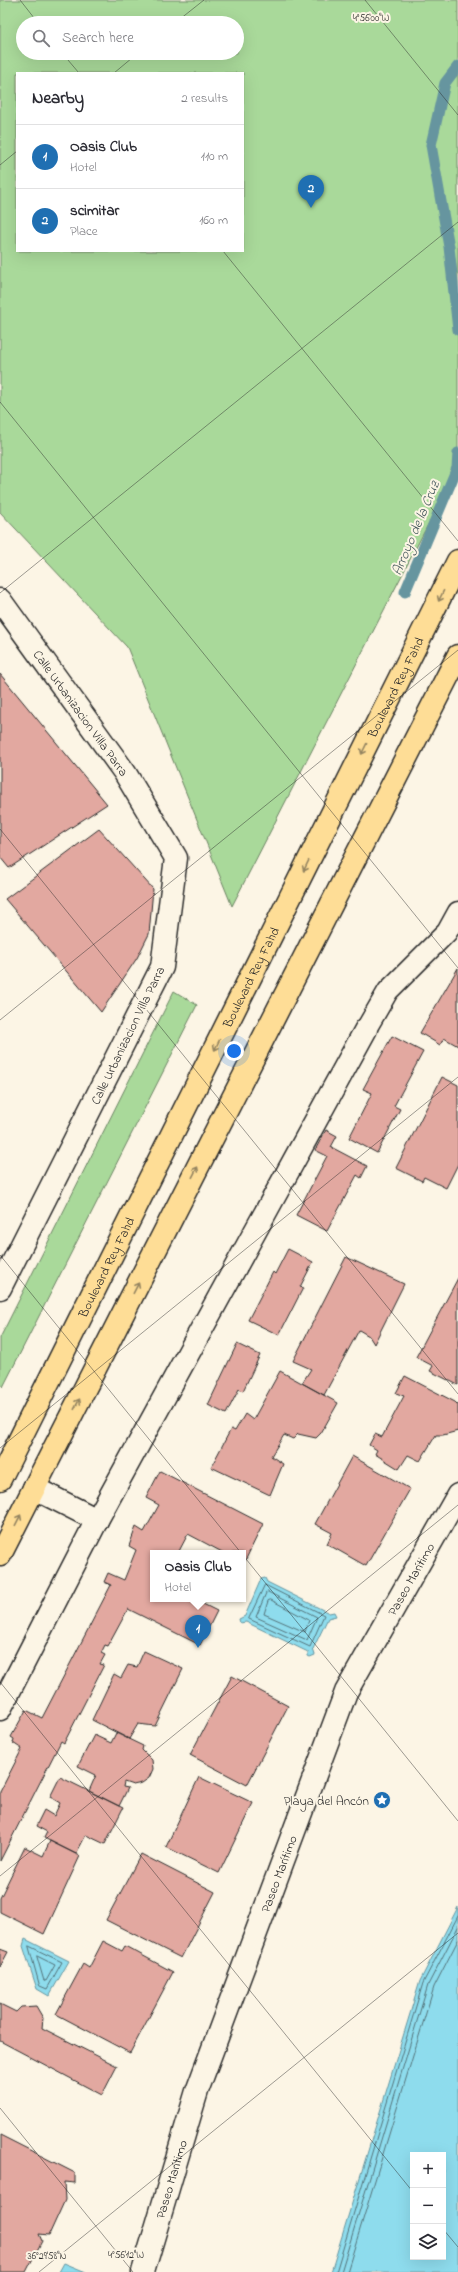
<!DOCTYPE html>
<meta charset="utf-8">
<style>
:root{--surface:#fff;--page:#f2f2f3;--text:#2b2b33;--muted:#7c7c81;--line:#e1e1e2;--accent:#1f6fb2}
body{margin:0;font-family:"Indie Flower",sans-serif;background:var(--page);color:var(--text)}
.controls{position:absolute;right:12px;bottom:12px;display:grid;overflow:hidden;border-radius:0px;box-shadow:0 4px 16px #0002}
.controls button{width:36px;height:36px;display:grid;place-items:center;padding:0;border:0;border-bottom:1px solid var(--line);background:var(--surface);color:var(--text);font:20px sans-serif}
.you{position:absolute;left:234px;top:1051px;width:14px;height:14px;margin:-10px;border:3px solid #fff;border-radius:50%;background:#1a73e8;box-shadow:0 0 0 6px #1a73e833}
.badge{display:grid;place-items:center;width:26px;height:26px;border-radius:50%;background:var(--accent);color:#fff;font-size:13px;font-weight:700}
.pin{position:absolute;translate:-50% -33px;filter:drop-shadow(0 1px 2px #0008)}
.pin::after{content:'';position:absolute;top:21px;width:14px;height:12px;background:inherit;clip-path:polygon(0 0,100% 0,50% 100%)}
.popup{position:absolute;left:150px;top:1550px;width:96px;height:52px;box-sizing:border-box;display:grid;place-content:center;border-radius:0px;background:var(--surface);filter:drop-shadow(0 1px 3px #0005);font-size:13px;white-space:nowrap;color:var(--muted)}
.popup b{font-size:15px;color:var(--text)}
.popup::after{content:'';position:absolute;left:50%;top:100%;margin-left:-8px;border:8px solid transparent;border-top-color:var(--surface)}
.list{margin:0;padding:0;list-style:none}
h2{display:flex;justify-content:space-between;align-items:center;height:52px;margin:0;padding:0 16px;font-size:17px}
h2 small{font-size:13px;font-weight:400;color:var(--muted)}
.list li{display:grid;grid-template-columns:26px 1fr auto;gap:12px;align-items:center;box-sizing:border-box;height:64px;padding:0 16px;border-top:1px solid var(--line)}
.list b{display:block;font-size:15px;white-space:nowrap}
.list p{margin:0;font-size:13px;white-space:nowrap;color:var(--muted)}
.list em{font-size:13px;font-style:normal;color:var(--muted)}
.icon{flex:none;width:22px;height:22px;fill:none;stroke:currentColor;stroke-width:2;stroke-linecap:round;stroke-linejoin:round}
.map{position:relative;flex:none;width:458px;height:2272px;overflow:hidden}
.search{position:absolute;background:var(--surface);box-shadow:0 4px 16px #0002;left:16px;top:16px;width:228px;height:44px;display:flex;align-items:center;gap:10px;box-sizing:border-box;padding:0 14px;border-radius:22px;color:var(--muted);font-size:15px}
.panel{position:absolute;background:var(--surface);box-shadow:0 4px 16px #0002;left:16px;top:72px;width:228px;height:180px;border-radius:0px}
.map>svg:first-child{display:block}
.green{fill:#a9d99a;stroke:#6a8262;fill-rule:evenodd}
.water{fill:#8edced;stroke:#66959f;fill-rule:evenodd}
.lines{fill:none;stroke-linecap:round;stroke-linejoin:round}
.shore{stroke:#537279;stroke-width:1}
.stream{stroke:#66959f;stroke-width:11}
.building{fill:#e2a8a0;stroke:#2b2b2b}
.lane-casing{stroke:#2b2b2b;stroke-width:23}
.street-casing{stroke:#2b2b2b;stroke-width:25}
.primary-casing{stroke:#2b2b2b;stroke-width:25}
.lane{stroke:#fcf5e5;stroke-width:20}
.street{stroke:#fcf5e5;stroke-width:22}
.primary{stroke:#fedd96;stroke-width:22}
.oneway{stroke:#948460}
.ticks{fill:none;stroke:#2b2b2b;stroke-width:1;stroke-opacity:0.45}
.labels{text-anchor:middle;stroke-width:4;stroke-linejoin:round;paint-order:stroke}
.street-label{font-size:13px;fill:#2b2b2b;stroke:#fcf5e5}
.poi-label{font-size:13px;fill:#2b2b2b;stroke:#fcf5e5;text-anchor:end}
.water-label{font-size:14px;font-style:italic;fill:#44575c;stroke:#fcf5e5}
.ticks-label{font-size:10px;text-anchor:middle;fill:#2b2b2b;stroke:#fcf5e5;stroke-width:4;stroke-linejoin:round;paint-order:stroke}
</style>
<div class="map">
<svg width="458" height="2272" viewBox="0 0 458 2272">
<rect width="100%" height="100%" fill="#fcf5e5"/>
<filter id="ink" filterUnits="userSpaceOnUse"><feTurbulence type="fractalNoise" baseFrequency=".025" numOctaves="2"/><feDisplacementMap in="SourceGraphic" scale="8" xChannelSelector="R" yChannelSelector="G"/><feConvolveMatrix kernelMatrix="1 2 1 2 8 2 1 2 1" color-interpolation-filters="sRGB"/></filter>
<g filter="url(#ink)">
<path class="green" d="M0,0H458V466L232,906L127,647L0,512ZM23,23H237V53H23ZM17,73H243V251H17Z
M174,991L197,1005L3,1387L0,1383V1338Z"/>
<path class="water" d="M265,1578L267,1582L329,1613L334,1612L336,1616L328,1618L313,1649L315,1655L310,1657L308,1656V1652L246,1622L240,1623L239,1619L245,1616L261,1579Z
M458,1907V2272H331L420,1981ZM413,2155H443V2257H413Z
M25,1939L69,1961L49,1996L37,1989L23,1946Z
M64,2263L86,2272H59Z"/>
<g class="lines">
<path class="shore" d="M265,1585L324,1615L310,1647L249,1619Z
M268,1592L317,1617L307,1640L256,1617L266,1593Z
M271,1600L309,1620L305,1632L264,1614L268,1601Z
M29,1946L62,1962L47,1989L40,1986Z
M37,1956L55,1965L46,1981L44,1980Z
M336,2272L423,1983L458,1916
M341,2272L428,1985L458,1927
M347,2272L434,1987L458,1940"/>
<path class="stream" d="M458,66L445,83L431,145L449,247L458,330
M405,592L457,468L458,453"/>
</g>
<path class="building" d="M0,674L107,804L9,868L0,857Z
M99,829L153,889L149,934L137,958L101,1012L5,899Z
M458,968V1046L444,1038L440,1045L420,1033Z
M392,1036L423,1052L394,1106L400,1109L377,1153L349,1138L372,1093L363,1089Z
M442,1077L458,1085V1164L446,1188L424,1177L422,1181L396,1168Z
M326,1130L337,1136L331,1147L367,1166L361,1178L357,1175L327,1231L296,1215L327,1156L315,1150Z
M288,1249L313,1262L300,1287L303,1288L279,1335L248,1320L273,1272L275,1274Z
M346,1257L404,1284L374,1344L369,1336L359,1330L324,1395L302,1383L311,1369L293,1361Z
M458,1278V1385L430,1371L433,1366L416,1357Z
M237,1344L260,1355L243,1391L239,1389L226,1414L208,1405Z
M280,1371L338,1403L321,1433L316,1438L298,1434L293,1439L284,1435L271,1456L283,1464L270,1495L211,1467L231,1429L235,1431L245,1414L253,1420Z
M405,1376L455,1402L458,1405V1431L443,1435H436L420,1461L408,1455L399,1469L375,1454L377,1450L369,1445L375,1434L382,1437L404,1396L396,1393Z
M352,1456L410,1489L366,1566L327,1544L332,1533L315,1524Z
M160,1471L263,1524L244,1563L243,1553H224L188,1534L178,1553H153V1599H193L217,1611L200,1645L128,1609L108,1646L105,1645L101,1653L105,1655L100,1664L104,1665L64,1743L61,1741L0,1861V1792L22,1749L13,1743L14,1739L11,1737L26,1710L42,1718L111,1585L104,1582L108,1573L124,1580L136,1550L129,1546L136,1527L144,1532L159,1505L146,1498Z
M144,1651L183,1669L155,1726L138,1724L129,1739L92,1720L114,1674L121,1678L128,1665L137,1667Z
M232,1676L288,1706L247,1785L190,1755Z
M116,1733L143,1746L142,1750L152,1760L153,1769L149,1778L142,1783L133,1785L124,1782L123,1787L128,1788L119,1806L89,1791L96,1775L78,1766L94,1735L111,1743Z
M60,1777L123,1808L105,1844L86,1835L76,1854L44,1838L47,1832L36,1826L44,1810L54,1816L60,1803L50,1797Z
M199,1777L253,1803L219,1873L166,1847Z
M50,1841L80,1856L44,1934L0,1912V1898L25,1847L43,1856Z
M141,1854L215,1892L181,1958L106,1920Z
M103,1941L122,1951L125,1946L173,1972L130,2053L56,2014L83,1964L89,1968Z
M0,1949L8,1952L0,1967Z
M0,2004L16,2012L21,2007L36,2006L43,2018L42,2028L117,2066L102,2095L0,2041Z
M0,2135L75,2173V2183L64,2182L65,2200L49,2235L39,2234L42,2241L26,2272H0Z"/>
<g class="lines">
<g class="lane-casing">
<path id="lane" d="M366,1029L388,991L447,932L458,912"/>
</g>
<g class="street-casing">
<g id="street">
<path id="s1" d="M0,600L125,773L176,858L162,967L0,1288"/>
<path d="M34,1488L97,1520"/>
<path d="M0,1709L97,1520L366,1029"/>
<path id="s2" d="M143,2272L197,2091L346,1692L458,1495"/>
</g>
</g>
<g class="primary-casing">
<g id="primary">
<path id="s3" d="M0,1479L458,561"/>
<path d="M0,1555L458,656"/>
</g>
</g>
<use href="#lane" class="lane"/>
<use href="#street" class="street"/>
<use href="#primary" class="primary"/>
</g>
<defs><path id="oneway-shaft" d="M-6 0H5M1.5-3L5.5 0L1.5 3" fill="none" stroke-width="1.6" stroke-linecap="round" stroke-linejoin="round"/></defs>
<g class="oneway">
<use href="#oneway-shaft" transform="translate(441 596) rotate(116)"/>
<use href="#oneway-shaft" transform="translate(364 749) rotate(116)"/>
<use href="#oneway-shaft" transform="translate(306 866) rotate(116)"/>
<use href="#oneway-shaft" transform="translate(217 1045) rotate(116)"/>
<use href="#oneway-shaft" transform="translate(195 1172) rotate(-63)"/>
<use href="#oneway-shaft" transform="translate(136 1288) rotate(-63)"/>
<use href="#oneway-shaft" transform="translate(77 1404) rotate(-63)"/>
<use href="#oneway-shaft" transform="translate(18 1520) rotate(-63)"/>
</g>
</g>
<path class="ticks" d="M20,0L38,23M365,0L458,115M175,23L204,0M62,53L79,73M114,73L138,53M0,165L17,151M223,251L458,541M0,402L458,968M0,593L458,222M0,829L458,1394M0,1020L458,650M0,1255L458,1821M0,1448L458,1077M0,1682L413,2192M0,1876L458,1505M0,2108L133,2272M443,2229L458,2247M39,2272L458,1933"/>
<defs>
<g id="sight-disc" transform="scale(0.9)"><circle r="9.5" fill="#1f6fb2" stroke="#fcf5e5"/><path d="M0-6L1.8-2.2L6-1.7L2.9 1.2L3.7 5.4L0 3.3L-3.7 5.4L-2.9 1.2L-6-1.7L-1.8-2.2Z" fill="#fff"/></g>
</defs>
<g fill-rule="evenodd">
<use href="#sight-disc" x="382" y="1800"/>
</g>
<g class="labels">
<g class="street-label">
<text dy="5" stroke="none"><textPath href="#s3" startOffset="885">Boulevard Rey Fahd</textPath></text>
<text dy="5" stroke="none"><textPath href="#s1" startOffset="139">Calle Urbanizacion Villa Parra</textPath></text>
<text dy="5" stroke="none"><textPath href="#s3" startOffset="561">Boulevard Rey Fahd</textPath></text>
<text transform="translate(127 1035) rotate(-64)" y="5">Calle Urbanizacion Villa Parra</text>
<text dy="5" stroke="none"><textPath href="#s3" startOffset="237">Boulevard Rey Fahd</textPath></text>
<text dy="5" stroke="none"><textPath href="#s2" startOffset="745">Paseo Marítimo</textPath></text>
<text dy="5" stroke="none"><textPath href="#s2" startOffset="421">Paseo Marítimo</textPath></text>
<text dy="5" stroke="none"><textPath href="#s2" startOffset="97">Paseo Marítimo</textPath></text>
</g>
<g class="poi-label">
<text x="369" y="1805">Playa del Ancón</text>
</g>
<g class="water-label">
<text transform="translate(415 528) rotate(-67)" y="5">Arroyo de la Cruz</text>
</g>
</g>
<g class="ticks-label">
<text x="371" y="21">4°56'00"W</text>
<text x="126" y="2258">4°56'12"W</text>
<text x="47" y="2259">36°29'58"N</text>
</g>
</svg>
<div class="controls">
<button>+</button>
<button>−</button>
<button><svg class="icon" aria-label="layers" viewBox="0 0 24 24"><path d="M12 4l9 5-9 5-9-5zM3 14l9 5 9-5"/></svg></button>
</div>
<div class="you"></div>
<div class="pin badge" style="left:198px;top:1648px">1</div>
<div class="popup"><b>Oasis Club</b>Hotel</div>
<div class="pin badge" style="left:311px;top:208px">2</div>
<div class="search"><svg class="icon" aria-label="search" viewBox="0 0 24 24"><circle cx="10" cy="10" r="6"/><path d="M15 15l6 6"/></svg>Search here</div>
<section class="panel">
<h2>Nearby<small>2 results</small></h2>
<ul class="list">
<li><span class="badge">1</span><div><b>Oasis Club</b><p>Hotel</p></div><em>110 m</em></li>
<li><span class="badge">2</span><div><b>scimitar</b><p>Place</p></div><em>160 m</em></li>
</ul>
</section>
</div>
